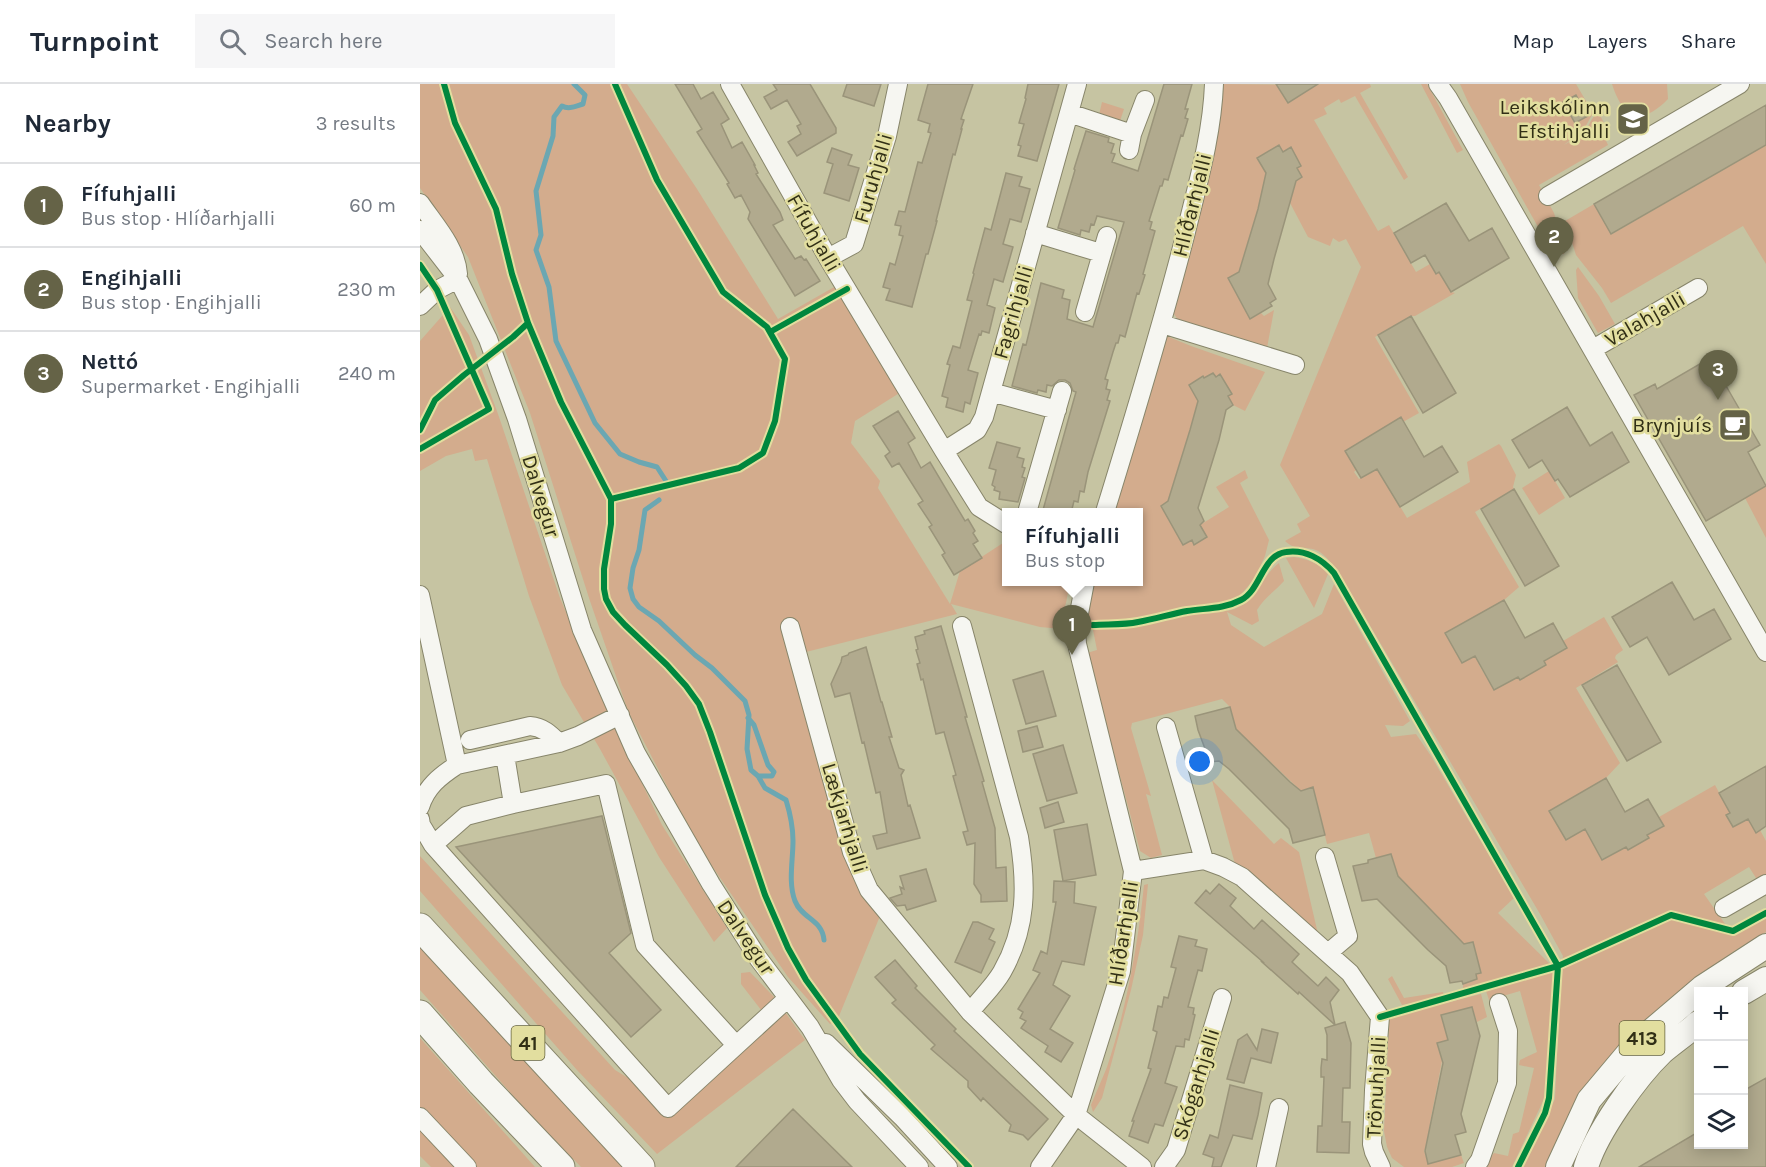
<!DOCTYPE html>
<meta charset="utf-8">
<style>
:root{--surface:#fff;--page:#f6f6f7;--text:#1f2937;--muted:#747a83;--line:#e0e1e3;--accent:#656347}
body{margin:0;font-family:Karla,sans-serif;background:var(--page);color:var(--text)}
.controls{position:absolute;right:18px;bottom:18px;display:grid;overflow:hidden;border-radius:0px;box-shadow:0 3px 15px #0003}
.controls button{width:54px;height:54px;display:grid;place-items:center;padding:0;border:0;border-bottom:2px solid var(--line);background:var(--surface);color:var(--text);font:30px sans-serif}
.you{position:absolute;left:780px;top:678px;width:21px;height:21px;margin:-15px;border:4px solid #fff;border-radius:50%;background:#1a73e8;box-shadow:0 0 0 9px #1a73e833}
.badge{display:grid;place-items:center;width:39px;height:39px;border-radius:50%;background:var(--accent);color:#fff;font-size:20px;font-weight:700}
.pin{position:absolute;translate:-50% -50px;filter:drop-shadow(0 2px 3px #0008)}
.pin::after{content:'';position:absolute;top:32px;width:21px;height:18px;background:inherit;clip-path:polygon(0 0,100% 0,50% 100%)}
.popup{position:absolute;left:582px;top:424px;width:141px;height:78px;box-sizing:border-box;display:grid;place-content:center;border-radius:0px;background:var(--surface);filter:drop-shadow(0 2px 4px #0005);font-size:20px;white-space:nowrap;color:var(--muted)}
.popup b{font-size:22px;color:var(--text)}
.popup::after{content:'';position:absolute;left:50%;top:100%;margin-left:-12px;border:12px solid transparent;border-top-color:var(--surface)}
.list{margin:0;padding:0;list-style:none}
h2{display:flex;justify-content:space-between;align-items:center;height:78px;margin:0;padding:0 24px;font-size:26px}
h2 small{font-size:20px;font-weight:400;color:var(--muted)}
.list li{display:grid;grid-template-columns:39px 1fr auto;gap:18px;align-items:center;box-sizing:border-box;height:84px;padding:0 24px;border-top:2px solid var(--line)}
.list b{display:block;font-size:22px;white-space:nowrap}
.list p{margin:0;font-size:20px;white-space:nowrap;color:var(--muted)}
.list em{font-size:20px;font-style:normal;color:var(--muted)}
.icon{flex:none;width:33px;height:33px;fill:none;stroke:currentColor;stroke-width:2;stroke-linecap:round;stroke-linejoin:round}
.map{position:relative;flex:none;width:1346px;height:1083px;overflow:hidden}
header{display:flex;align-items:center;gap:36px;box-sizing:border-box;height:84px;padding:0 30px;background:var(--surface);border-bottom:2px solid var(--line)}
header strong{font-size:28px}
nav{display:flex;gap:33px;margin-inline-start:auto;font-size:21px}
.search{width:420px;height:54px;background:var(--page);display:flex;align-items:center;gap:15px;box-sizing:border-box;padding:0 21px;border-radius:0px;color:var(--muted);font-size:22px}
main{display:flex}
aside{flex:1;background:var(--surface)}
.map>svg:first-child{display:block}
.green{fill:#d3ac8d}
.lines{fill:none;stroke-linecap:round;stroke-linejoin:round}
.stream{stroke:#6ba7b2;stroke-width:5}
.building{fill:#b1aa8e;stroke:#9a947a;stroke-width:1.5}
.minor-casing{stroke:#87856a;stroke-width:20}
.major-casing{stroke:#87856a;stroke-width:26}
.highway-casing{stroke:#87856a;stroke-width:29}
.minor{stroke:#f6f6f1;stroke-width:18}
.major{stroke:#f6f6f1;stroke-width:24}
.highway{stroke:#f6f6f1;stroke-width:27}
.cycleway-casing{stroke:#e2de9f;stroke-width:10}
.cycleway{stroke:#00873e;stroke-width:6}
.labels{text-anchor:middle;stroke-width:5;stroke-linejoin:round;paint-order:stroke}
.shield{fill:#e2de9f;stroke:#66643f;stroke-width:1.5}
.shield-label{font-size:20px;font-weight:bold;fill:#312f16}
.poi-label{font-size:21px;fill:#312f16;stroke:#e2de9f;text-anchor:end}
.street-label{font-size:21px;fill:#312f16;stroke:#e2de9f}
</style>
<header>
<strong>Turnpoint</strong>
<div class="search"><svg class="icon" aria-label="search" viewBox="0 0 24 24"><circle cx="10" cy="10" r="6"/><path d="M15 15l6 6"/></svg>Search here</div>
<nav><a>Map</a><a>Layers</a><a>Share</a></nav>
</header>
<main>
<aside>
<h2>Nearby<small>3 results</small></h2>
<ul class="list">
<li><span class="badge">1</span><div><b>Fífuhjalli</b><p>Bus stop · Hlíðarhjalli</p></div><em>60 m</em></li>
<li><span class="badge">2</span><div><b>Engihjalli</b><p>Bus stop · Engihjalli</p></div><em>230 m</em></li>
<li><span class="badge">3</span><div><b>Nettó</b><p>Supermarket · Engihjalli</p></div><em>240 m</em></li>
</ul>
</aside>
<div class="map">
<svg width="1346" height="1083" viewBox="0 0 1346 1083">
<rect width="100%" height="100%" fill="#c6c4a2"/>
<path class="green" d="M0,0H207L277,105L358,235L416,202L481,308L435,337L431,359L460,397L458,404L530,520L540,487L583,459L586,461V498H650L646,519L641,535L642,545L620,543L531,520L537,530L374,571L460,832L417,937L410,940L368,893L277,760L208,627L170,517L110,329L48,173L0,104Z
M803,0L895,1L901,0H950L951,3L940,9L988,93L984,96L935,12L921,19L919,15L904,24L907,30L894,36L958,147L969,141L996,188L1010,180L1016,190L1019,188L1031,208L1035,209L995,232H991L955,253L999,329L983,338L980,334L925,367L936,386L934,388L939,395L964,380L963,394L987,434L1050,398L1047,378L1079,360L1081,362L1096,391L1093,403L1094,405L1055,428L1099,503L1084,516L1026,549L1042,579L1067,565L1071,573L1059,581L1074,606L1098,593L1100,596L1126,581L1124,577L1147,564L1143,557L1184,533L1203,566L1196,571L1195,574L1198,578L1156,604L1200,679L1186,694L1129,727L1146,756L1176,739L1183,776L1206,763L1208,766L1227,751L1243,742L1239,733L1295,701L1310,729L1306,732L1313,743L1339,728L1340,746L1346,757V792L1338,797L1329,783L1284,810L1310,847L1346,827V848L1316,866L1286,887L1129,1083H1101L1135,1015L1141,884L1143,872L1120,830L919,489C913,482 906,471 898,467C886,461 876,468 865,457L881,448L877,440L890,432L860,381L941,183L926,155L919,158L913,154L910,162L888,153L869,117L874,98L882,93L877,84L881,81L871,64L863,68L859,61L837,74L846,89L838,125L819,188L809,194L830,235L841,229L844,232L854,226L847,264L758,236L752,227L797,43Z
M1001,0H1007L1043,66L1037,69Z
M1040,0H1156L1173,29L1163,47L1141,63C1148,58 1160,53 1166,46C1170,40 1171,34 1177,30L1180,31L1187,45L1182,48L1188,61L1119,101L1134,129L1145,164L1144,170C1136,170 1132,166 1127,159L1048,18Z
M1192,0H1247L1248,15C1222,42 1203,35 1192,0Z
M682,18L704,25L700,37L679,31Z
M1346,61V180L1323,142L1191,219L1182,204L1156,171L1145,137L1174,120L1192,150Z
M1158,183L1179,212L1195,240L1178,249L1158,214L1156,186Z
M30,223L49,251L78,330L140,514L194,641L242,741L307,844L294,858L239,773L180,665L142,601L109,512L67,375L55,377L52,365L26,372L0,387V257Z
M744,251L771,262L845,288L825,327L813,321L808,312L811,309L800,290L796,293L784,295L783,292L769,301L778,317L770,346L748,417L742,422L763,461L772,456L786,453L780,441L809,423L796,403L825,386L828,394L820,399L849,456L845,472L835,494L807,527C839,520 837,496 859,479L864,497C855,507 843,515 837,526L839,537L832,541L807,528L811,541L844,563L902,530L914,500L990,637L983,642L965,641L971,653L996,650L1011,672L1094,814L1078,829L1130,880L1043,906V900L1057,895L1056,890L1061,889L1053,858L1044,860L978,792L971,770L956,774L949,749L907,760L893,703L881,707L816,645L810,623L802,615L712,639L711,644L731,712L726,710L742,771L731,774L720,767L667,569L677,566L672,541H664L675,498H718V428H693Z
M1129,387L1145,414L1119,431L1102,404Z
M1346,402V454L1325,414Z
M874,473C889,476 898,478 908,490L894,524L866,474Z
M792,696L854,760L861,754L879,768L898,850L815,780Z
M0,772L195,986L248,1018L352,940L321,900V889L330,888L355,914L385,956L237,1070L157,986L0,807Z
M728,800L723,851L711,906L682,1014L673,1028L671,1021C676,1008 682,996 687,983C706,926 718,861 724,801Z
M0,862L203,1083H161L103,1023L0,906Z
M1133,887L1128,985L1124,1015L1092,1083H1064L1074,1069L1088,1072L1093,1050L1099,1048L1114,984L1099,981L1100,976L1117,968L1100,907L1069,916L1066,907Z
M972,892L984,914L1023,908L1024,912L982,921L968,895Z
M1061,910L1067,933L1057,938L1052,923L1021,931L1026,948L1034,955L1017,959L1022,977L1010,1039L1014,1050L1020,1061L1004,1066L1008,1080L1041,1071L1044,1079L1032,1083H984L972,1074L967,1063L964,1047L969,938L966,934Z
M0,954L115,1083H11L0,1072Z"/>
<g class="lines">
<path class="stream" d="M154,0L165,11L163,20C156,22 149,26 142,22L134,33L133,52L116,107L121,151L116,166L129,203L136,257L175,339L200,370L219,378L237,383L246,397
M239,416L225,426L219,466L213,484L210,504L213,515L219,523L239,537L275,571L292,584L325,617L329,631L327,665L331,686L338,692L345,704L366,716C370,729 373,743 373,757C373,776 368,799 375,817C382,835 402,835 404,856
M328,634L334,641L348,681L354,688L352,692H338"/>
</g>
<path class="building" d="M255,0H273L281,15L293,8L309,35L301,40L312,64L322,58L335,81H334L338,89L336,90L360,128L363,136L353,141L375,175L381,172L384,176L386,175L400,197L375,212L328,135L330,128L321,111L315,114L307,100L309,99L277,48L282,45Z
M353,0H390L416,44V49L377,72L368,58L381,50L377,42L381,40L367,16L351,25L344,13L357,6Z
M427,0H461L454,22L423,12Z
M508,0H553L541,35L544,36L541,45H542L535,71L533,70L516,137H517L508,170H506L492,223L466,216L470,205L463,203L470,179L475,181L483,152L479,151L481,142L475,141L479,127L485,128L498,78L502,79L511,49L508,48L510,40L498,36Z
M608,0H639L617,77L598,72L601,62L598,61L604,40L599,39L606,15L605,14Z
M744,0H772L765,25H768L765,34L768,35L763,52L761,51L748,96L744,95L742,102H740L729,137L732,138L730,145L735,147L723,190L725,191L719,210L717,209L705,253L700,251L698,259H696L693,268L685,295L688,296L686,305L690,306L687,316L690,317L668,388L664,408L660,407L658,418L654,417L651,429H633L623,426L656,308L653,307L650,299L645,296H639L632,302L627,301L626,308L618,306L617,309L592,302L603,260L606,261L621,199L644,206L642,214L650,216L647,235L673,243L704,138L677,132L674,141L671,140L669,148L661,146L660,151L638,144L655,86L654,85L666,47L689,54L688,58L694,60L691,69L695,70L692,78L718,87Z
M856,0H898L868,19Z
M1156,11L1168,32L1155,39L1143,18Z
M1346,21V61L1191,150L1174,120Z
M859,61L863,68L871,63L881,82L877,84L882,93L876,97L854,175L848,200L856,215L850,219L852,222L830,235L808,194L819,188L838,125L846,89L837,74Z
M412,64L432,71L428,81L439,84L429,117L404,109L413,80L407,78Z
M586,89L602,93L599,102L610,105L601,138L590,135L583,160L593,163L583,198L574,195L567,221L575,224L569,249L562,247L561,251L559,250L548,286L558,289L550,320L545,318L543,328L526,323L528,314L522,312L530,281L527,280L533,262L540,264L552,217L547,216L554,190L553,189L565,144L571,146Z
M1026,119L1049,157L1072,144L1089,174L1031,208L1019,188L1016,190L1005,171L991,179L974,149Z
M991,232L1036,309L1003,329L958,251Z
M1290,274L1340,361L1328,368L1346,402L1286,437L1214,311L1235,300L1237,305Z
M793,289L796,293L800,290L812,310L808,312L813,321L806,326L799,356L778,424L784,437L780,441L787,453L774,461L772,456L763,461L741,422L748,417L770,346L778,317L769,301L783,292L784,294Z
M1147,323L1170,362L1192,348L1209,378L1150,413L1138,395L1135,397L1122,376L1109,384L1092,356Z
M478,327L495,354L488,359L501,384L510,378L545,437L548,435L555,447L553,449L558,457L553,460L562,474L534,491L522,471L525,469L509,443L512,441L498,420L503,417L479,379L472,383L465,372L470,368L453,342Z
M981,333L1004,373L1022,362L1038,388L980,423L957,385L941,394L925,367Z
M577,358L600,364L597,373L604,375L602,383L605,384L602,393L605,394L598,418L579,415L580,408L574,406L575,403L572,401L576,386L569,384Z
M1094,405L1139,482L1105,502L1061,425Z
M1252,498L1274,536L1294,525L1311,555L1249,591L1227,553L1210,563L1192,533Z
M1084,516L1105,554L1133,539L1147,564L1124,577L1126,581L1100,596L1098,593L1074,606L1055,572L1042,579L1025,549Z
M521,542L547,633H545L564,697L562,698L575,744L576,784L586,783L587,817L561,818V811L554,800L555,759L547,761L543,748L548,747L533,692L536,691L524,648L516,650L503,595L501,596L497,580L500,579L496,566L498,565L495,553L505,550L504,547Z
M446,563L461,618H462L472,653H469L479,684L484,686L481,691L488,722L490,721L500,754L457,765L453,752L467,749L460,708L456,709L444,658L442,659L430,609L415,613L411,600L421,578L422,573L428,571L429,569Z
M1197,581L1241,658L1207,677L1162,601Z
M623,587L636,632L606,640L593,596Z
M810,623L816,645L870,698L881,707L893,703L905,751L873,759L869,745L809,685L799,677L790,678L778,646L775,632Z
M617,642L623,663L603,668L598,647Z
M643,661L657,709L627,717L613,670Z
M1346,682V742L1336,749L1328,735L1313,743L1306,731L1310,729L1299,709Z
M1186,694L1205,728L1228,715L1244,742L1227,751L1229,754L1208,766L1206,763L1182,776L1165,745L1146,756L1129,727Z
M638,718L644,738L625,744L620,724Z
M182,732L211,849L189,869L241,926L211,953L36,763Z
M667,740L676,791L643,797L634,746Z
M971,770L978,792L1044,860L1053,858L1061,889L1056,890L1057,895L1043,900L1042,897L1030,899L1026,882L1008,866L957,815L942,817L933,782L948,779V776Z
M506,785L516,817L487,826L485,821L477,822L470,814L482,810L480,803L484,805L480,792Z
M634,797L655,798L654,819L676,823L664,881L642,877L633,901L650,912L630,945L653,959L641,978L625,968L628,962L601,944L606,937L600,934L603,928L598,925L620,889L613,886L621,867L627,870L636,818H633Z
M799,800L816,814L810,822L834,845L842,836L879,870L872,878L898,902L906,893L919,906L910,918L915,941L925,938L931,959L930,1004H923L922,1038H930L929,1069L897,1068L898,1042H902L904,993H901V984L902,975L907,976V951L905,944L915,941L879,908L878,910L842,878H843L775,819L786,806L790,810Z
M553,838H558L574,845L569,855L575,858L561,889L535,878Z
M759,852L777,856L775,862L787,865L782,887L778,886L768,923L774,924L773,930L775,931L769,956L765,955L764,963L756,962L745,999L757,1003L743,1042L735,1040L728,1059L709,1052L714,1037H712L731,985L728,984L737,948L733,946L738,922L742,923L744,913L748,914L756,884L751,883Z
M475,876L497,902L495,904L536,945L534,947L628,1035L608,1056L603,1051L589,1047L591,1041L563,1014L561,1017L548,1003V997L511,965L515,961L472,919L476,916L455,893Z
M1052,923L1060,952L1041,1030L1046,1048L1035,1051L1041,1071L1008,1080L1005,1067L1023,979L1017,959L1028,956L1021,931Z
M842,945L858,949L851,979L831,974L824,999L807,995L818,956L827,950L837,966Z
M1346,994V1083H1219L1278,1048V1060H1323V1007Z
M810,1001L842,1009L838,1031L832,1055L813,1051L801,1083H792L794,1074L783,1070L790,1051L798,1054Z
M373,1025L432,1083H316Z"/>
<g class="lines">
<g class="minor-casing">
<path id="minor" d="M310,0L408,174L524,367L559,423L586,440
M1018,0L1028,14L1346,568
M649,29L712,50
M709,66L712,50L725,16
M1128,112L1320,0
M0,119C15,141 36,163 38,190
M0,146L38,195L68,255L97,335L162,546L216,669L291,800L338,874L390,943L421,996L437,1017L499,1083
M615,149L681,169
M408,174L434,160L467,52L478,0
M0,222L17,206L38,195
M665,228L687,152
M742,240L875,281
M1173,265L1278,204
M571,308L637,326
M524,367L557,346L564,333L657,0
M608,425L642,307
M685,428C713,337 741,245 765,152C777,102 792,52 794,0
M0,511L37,681
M542,542L599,753C607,802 607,844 582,888C574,902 560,915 550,928
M370,543L432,768L449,806L550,928L656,1031L722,1083
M746,643L784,776
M50,656L110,642C123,643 130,650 139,659
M85,671L93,720L186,700L225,861L316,961
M93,720L46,732L13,761L248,1024L368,914
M0,723C6,703 20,692 37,681L139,659L158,652L200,631
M0,735L1,741L13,761
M905,773L928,852L908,869
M713,787L784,776L803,783L822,793L930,889L960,933L954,1006L952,1060L954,1068L961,1083
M1304,824L1346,800
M406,959L482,1033L528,1083
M0,1033L47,1083
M620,1083L656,1031L701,887L713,787L657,560L656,545L665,498
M744,1083L756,1066L802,914
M846,1083L859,1024
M1055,1083L1060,1076L1087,999L1088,947L1079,919"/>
</g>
<g class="major-casing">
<path id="major" d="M1324,908L1346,895
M1138,1083L1169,1016L1216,960L1283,903L1346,862
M1166,1083C1176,1049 1216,993 1242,968C1254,958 1267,949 1278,939"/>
</g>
<g class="highway-casing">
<path id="highway" d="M0,843L221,1083
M0,930L61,999L141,1083"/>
</g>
<use href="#minor" class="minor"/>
<use href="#major" class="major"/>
<use href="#highway" class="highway"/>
<g class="cycleway-casing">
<path id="cycleway" d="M24,0L35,39L76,125L92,190L108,239L141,318L191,415V440L184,485V505L186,515L193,528L205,541L247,581L266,602L279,620L290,648L345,811L368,864L386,896L440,970L549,1083
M0,181L17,206L69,325L0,365
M350,248L427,205
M0,346L15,316L44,291L93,253L108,239
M191,415L319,384L343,369L355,337L365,275L347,243L303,208L237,96L195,0
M673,541C688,540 704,541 718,538C735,535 751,530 767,527C786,524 804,525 821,516C841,506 842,471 866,468C885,465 902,475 914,489L1138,882L960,933
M1098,1083L1125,1029L1129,1014L1138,882L1251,831L1313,847L1346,829"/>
</g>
<use href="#cycleway" class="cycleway"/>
</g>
<defs>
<g id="school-square" transform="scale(1.725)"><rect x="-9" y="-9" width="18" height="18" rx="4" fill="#656347" stroke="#e2de9f"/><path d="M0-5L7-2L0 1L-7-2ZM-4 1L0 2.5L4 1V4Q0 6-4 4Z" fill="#fff"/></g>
<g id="cafe-square" transform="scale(1.725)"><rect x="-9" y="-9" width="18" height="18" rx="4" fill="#656347" stroke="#e2de9f"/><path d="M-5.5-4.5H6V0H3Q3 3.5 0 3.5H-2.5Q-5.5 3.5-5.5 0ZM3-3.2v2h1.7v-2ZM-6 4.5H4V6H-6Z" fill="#fff"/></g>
</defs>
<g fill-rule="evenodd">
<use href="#school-square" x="1213" y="35"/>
<use href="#cafe-square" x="1315" y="341"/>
</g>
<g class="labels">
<g class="shield">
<rect x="1199.5" y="937" width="45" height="34" rx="4.5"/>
<rect x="91.5" y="942" width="33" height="34" rx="4.5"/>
</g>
<g class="shield-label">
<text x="1222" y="961">413</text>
<text x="108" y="966">41</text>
</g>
<g class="poi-label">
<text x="1190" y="30">Leikskólinn<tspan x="1190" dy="24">Efstihjalli</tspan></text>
<text x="1292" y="348">Brynjuís</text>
</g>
<g class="street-label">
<text transform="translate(453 94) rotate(-74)" y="7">Furuhjalli</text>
<text transform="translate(772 121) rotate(-76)" y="7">Hlíðarhjalli</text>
<text transform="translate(394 149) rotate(60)" y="7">Fífuhjalli</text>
<text transform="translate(593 228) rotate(-74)" y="7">Fagrihjalli</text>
<text transform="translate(1225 235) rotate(-30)" y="7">Valahjalli</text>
<text transform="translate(121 412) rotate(73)" y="7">Dalvegur</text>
<text transform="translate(425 734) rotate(73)" y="7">Lækjarhjalli</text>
<text transform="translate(703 849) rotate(-81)" y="7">Hlíðarhjalli</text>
<text transform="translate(326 853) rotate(56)" y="7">Dalvegur</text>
<text transform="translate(776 1000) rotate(-73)" y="7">Skógarhjalli</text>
<text transform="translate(956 1003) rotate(-87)" y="7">Trönuhjalli</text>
</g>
</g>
</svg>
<div class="controls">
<button>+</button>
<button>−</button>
<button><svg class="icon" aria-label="layers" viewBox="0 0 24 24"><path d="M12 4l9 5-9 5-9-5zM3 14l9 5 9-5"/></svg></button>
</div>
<div class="you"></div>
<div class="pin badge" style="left:652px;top:571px">1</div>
<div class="popup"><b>Fífuhjalli</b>Bus stop</div>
<div class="pin badge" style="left:1134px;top:183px">2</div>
<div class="pin badge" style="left:1298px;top:316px">3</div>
</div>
</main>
